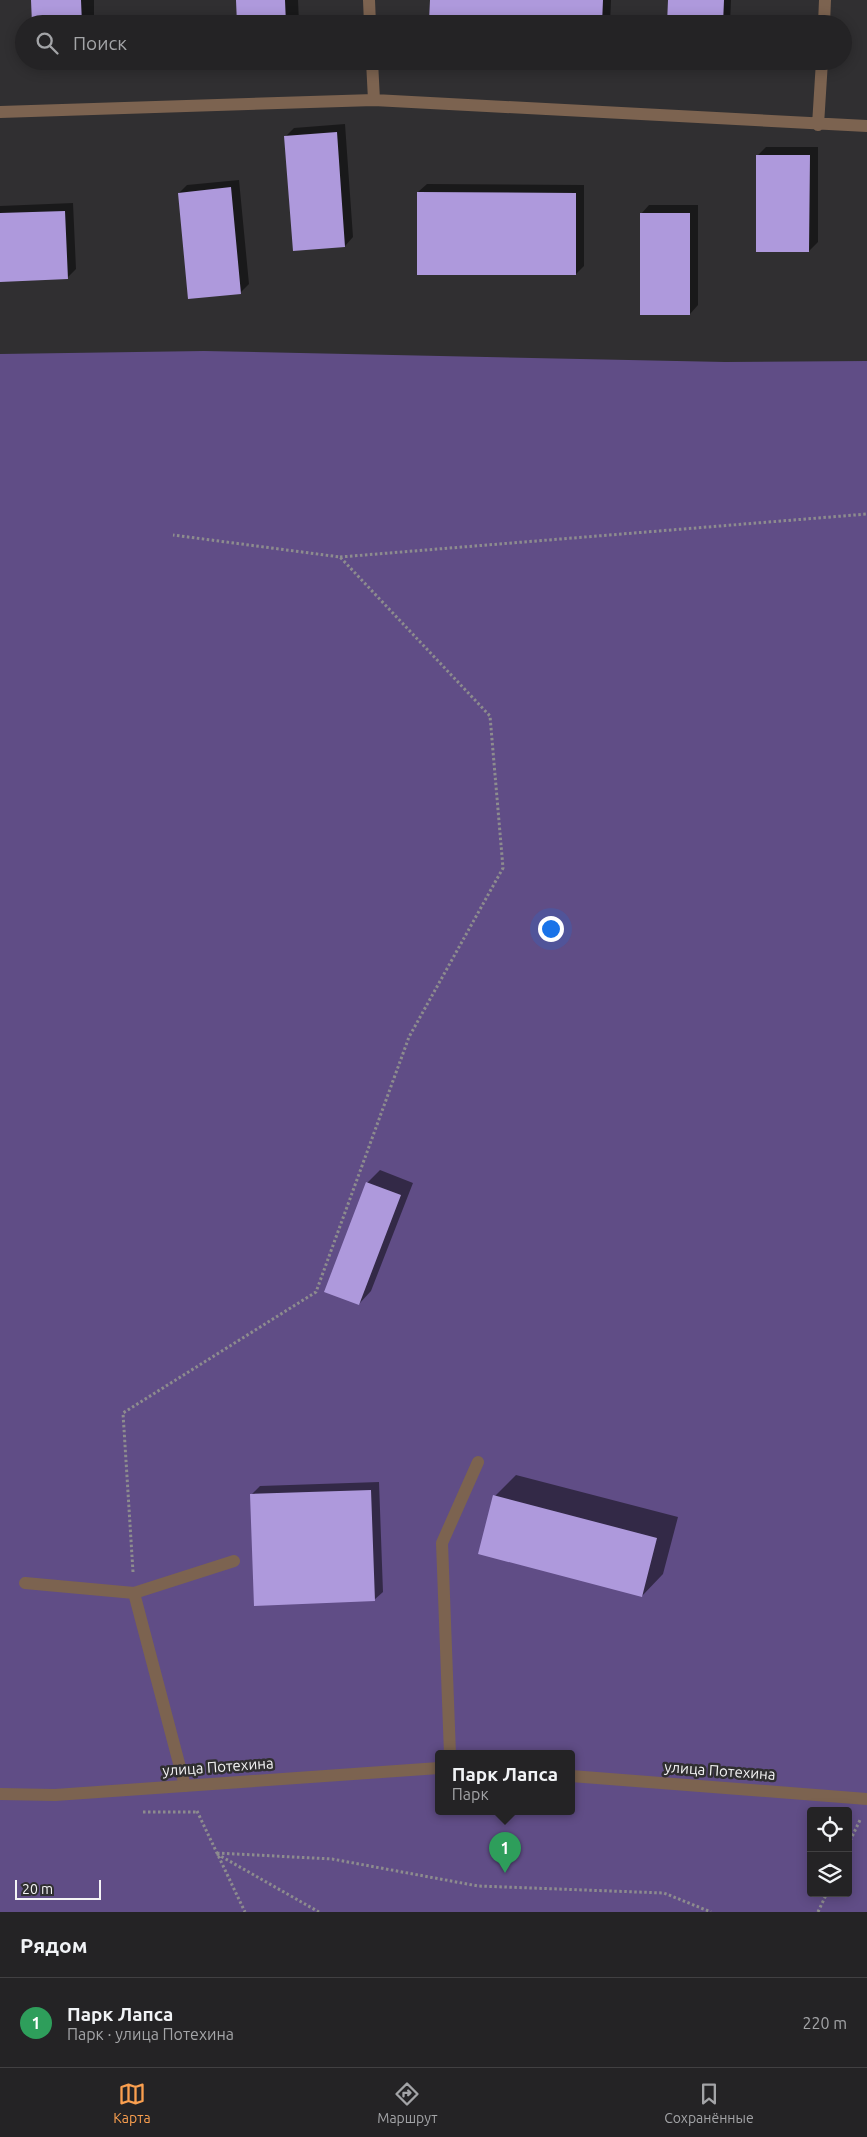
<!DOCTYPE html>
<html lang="ru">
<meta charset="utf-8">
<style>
:root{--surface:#242325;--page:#302f32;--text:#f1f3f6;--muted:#a3a4a7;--line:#414042;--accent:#fa9f4f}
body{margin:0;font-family:Ubuntu,sans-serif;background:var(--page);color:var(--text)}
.controls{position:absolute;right:15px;bottom:15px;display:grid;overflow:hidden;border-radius:5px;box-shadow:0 2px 12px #0003}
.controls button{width:45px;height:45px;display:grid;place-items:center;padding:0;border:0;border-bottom:1px solid var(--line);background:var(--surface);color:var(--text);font:25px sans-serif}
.scale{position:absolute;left:15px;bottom:12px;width:86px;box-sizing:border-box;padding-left:5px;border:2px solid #f4f4f5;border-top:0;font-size:14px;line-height:18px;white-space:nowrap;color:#f4f4f5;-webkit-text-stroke:4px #302f31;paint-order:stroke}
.you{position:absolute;left:550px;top:928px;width:18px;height:18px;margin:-12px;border:4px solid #fff;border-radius:50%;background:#1a73e8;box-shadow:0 0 0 8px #1a73e833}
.badge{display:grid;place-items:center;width:32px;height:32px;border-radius:50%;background:var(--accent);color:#fff;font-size:16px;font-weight:700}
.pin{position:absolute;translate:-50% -41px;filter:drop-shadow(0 1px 2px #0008)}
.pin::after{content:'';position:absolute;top:26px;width:18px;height:15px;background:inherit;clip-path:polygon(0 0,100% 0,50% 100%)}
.popup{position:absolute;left:435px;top:1750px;width:140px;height:65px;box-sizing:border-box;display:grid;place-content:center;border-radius:5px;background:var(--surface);filter:drop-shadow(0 1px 4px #0005);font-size:16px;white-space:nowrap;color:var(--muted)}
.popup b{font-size:19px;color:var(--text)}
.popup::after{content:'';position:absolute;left:50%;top:100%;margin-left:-10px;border:10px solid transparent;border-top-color:var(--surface)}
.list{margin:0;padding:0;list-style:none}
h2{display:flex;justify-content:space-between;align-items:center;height:65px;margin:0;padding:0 20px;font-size:21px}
h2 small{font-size:16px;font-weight:400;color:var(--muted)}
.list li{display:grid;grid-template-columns:32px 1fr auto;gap:15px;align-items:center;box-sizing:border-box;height:90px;padding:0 20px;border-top:1px solid var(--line)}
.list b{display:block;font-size:19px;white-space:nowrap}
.list p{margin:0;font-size:16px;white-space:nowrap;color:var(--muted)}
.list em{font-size:16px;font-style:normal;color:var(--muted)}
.icon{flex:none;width:28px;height:28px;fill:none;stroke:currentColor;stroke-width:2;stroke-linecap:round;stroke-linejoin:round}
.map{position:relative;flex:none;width:867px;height:1912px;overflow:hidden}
.search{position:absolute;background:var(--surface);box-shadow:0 2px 12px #0003;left:15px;right:15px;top:15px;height:55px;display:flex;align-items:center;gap:12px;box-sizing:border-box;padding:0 18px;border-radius:28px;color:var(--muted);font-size:19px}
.sheet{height:155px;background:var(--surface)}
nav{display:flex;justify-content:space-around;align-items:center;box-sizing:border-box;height:70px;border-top:1px solid var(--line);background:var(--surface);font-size:14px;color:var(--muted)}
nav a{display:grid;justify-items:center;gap:2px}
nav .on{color:var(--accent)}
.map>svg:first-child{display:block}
.green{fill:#604d86;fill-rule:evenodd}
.shadow{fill:#0007}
.building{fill:#ae99dc}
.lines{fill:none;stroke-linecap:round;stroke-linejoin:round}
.path{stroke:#8d8c8e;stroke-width:3;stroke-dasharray:2.5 2.5;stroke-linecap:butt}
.service{stroke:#7c6350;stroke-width:12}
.tertiary{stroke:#7c6350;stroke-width:12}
.labels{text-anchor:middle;stroke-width:5;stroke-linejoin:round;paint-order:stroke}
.street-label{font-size:15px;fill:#f4f4f5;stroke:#302f31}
</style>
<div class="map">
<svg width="867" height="1912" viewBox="0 0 867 1912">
<rect width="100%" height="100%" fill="#302f31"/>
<path class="green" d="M204,351L725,362L867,361V1912H0V354ZM439,1754H571V1812H439ZM811,1811H848V1893H811Z"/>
<path class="shadow" d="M33,0H94V24H33Z
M237,0H298L299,23L238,24Z
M431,0H611L610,24H469Z
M670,0H731L730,24H668Z
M345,124L353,237L345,246L285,137L294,128Z
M766,147H818V242L809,251L757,156Z
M239,180L249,284L241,292L179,193L187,185Z
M427,184L584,185V266L576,274L418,192Z
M73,203L76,269L67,278L0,281V206Z
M649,205H698V305L690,314L641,214Z
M380,1170L413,1183L371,1291L359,1304L367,1183Z
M516,1475L678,1517L663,1574L642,1596L495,1496Z
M379,1482L383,1592L374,1600L252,1494L260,1486Z"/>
<path class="building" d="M31,0H81L82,24H32Z
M236,0H285L286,24H237Z
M430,0H603L602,24H468L429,21Z
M668,0H724L723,24H667Z
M337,132L345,247L293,251L284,136Z
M756,155H810L809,252H756Z
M231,187L241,294L188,299L178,193Z
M417,192L576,193V275H417Z
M65,211L68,279L0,282V213Z
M640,213H690V315H640Z
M366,1182L401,1195L359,1305L324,1292Z
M371,1490L375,1601L254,1606L250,1494Z
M493,1495L657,1538L642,1597L478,1554Z"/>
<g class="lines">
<path class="path" d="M340,557L867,514
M133,1572L123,1413L316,1292L409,1037L503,868L490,716L340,557L173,535
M197,1811L245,1912
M143,1812H197
M848,1845L861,1818
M217,1853L332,1859L478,1886L664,1893L711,1912
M217,1854L319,1912
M818,1912L827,1893"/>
<path class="service" d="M369,0L370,24
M824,24L825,0
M372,61L374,100
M0,112L374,100L867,126
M818,125L822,61
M25,1583L134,1593L234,1561
M134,1593L185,1786
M450,1754L442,1543L478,1462"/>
<path class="tertiary" d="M571,1776L867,1799
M0,1794L55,1795L439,1768"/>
</g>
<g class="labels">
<g class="street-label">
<text transform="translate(218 1767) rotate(-4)" y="5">улица Потехина</text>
<text transform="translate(720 1771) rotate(4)" y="5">улица Потехина</text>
</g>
</g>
</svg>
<div class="controls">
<button><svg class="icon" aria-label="locate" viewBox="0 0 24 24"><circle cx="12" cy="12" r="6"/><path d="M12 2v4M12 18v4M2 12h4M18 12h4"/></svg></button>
<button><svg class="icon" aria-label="layers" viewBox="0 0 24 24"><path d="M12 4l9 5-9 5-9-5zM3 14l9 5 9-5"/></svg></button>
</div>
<div class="scale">20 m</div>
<div class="you"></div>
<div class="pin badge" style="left:505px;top:1873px;background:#2e9e5b">1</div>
<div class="popup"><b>Парк Лапса</b>Парк</div>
<div class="search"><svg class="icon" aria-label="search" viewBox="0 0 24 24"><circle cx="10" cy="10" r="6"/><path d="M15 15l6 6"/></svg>Поиск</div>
</div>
<section class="sheet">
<h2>Рядом<small></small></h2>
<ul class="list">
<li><span class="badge" style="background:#2e9e5b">1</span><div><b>Парк Лапса</b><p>Парк · улица Потехина</p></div><em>220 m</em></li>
</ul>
</section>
<nav>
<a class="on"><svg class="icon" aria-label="map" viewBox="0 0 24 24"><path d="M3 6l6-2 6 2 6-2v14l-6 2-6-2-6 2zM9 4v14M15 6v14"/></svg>Карта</a>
<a><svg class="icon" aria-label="directions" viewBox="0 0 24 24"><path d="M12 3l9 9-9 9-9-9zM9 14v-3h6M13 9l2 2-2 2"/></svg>Маршрут</a>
<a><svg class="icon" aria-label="saved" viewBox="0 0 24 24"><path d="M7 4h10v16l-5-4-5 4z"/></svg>Сохранённые</a>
</nav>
